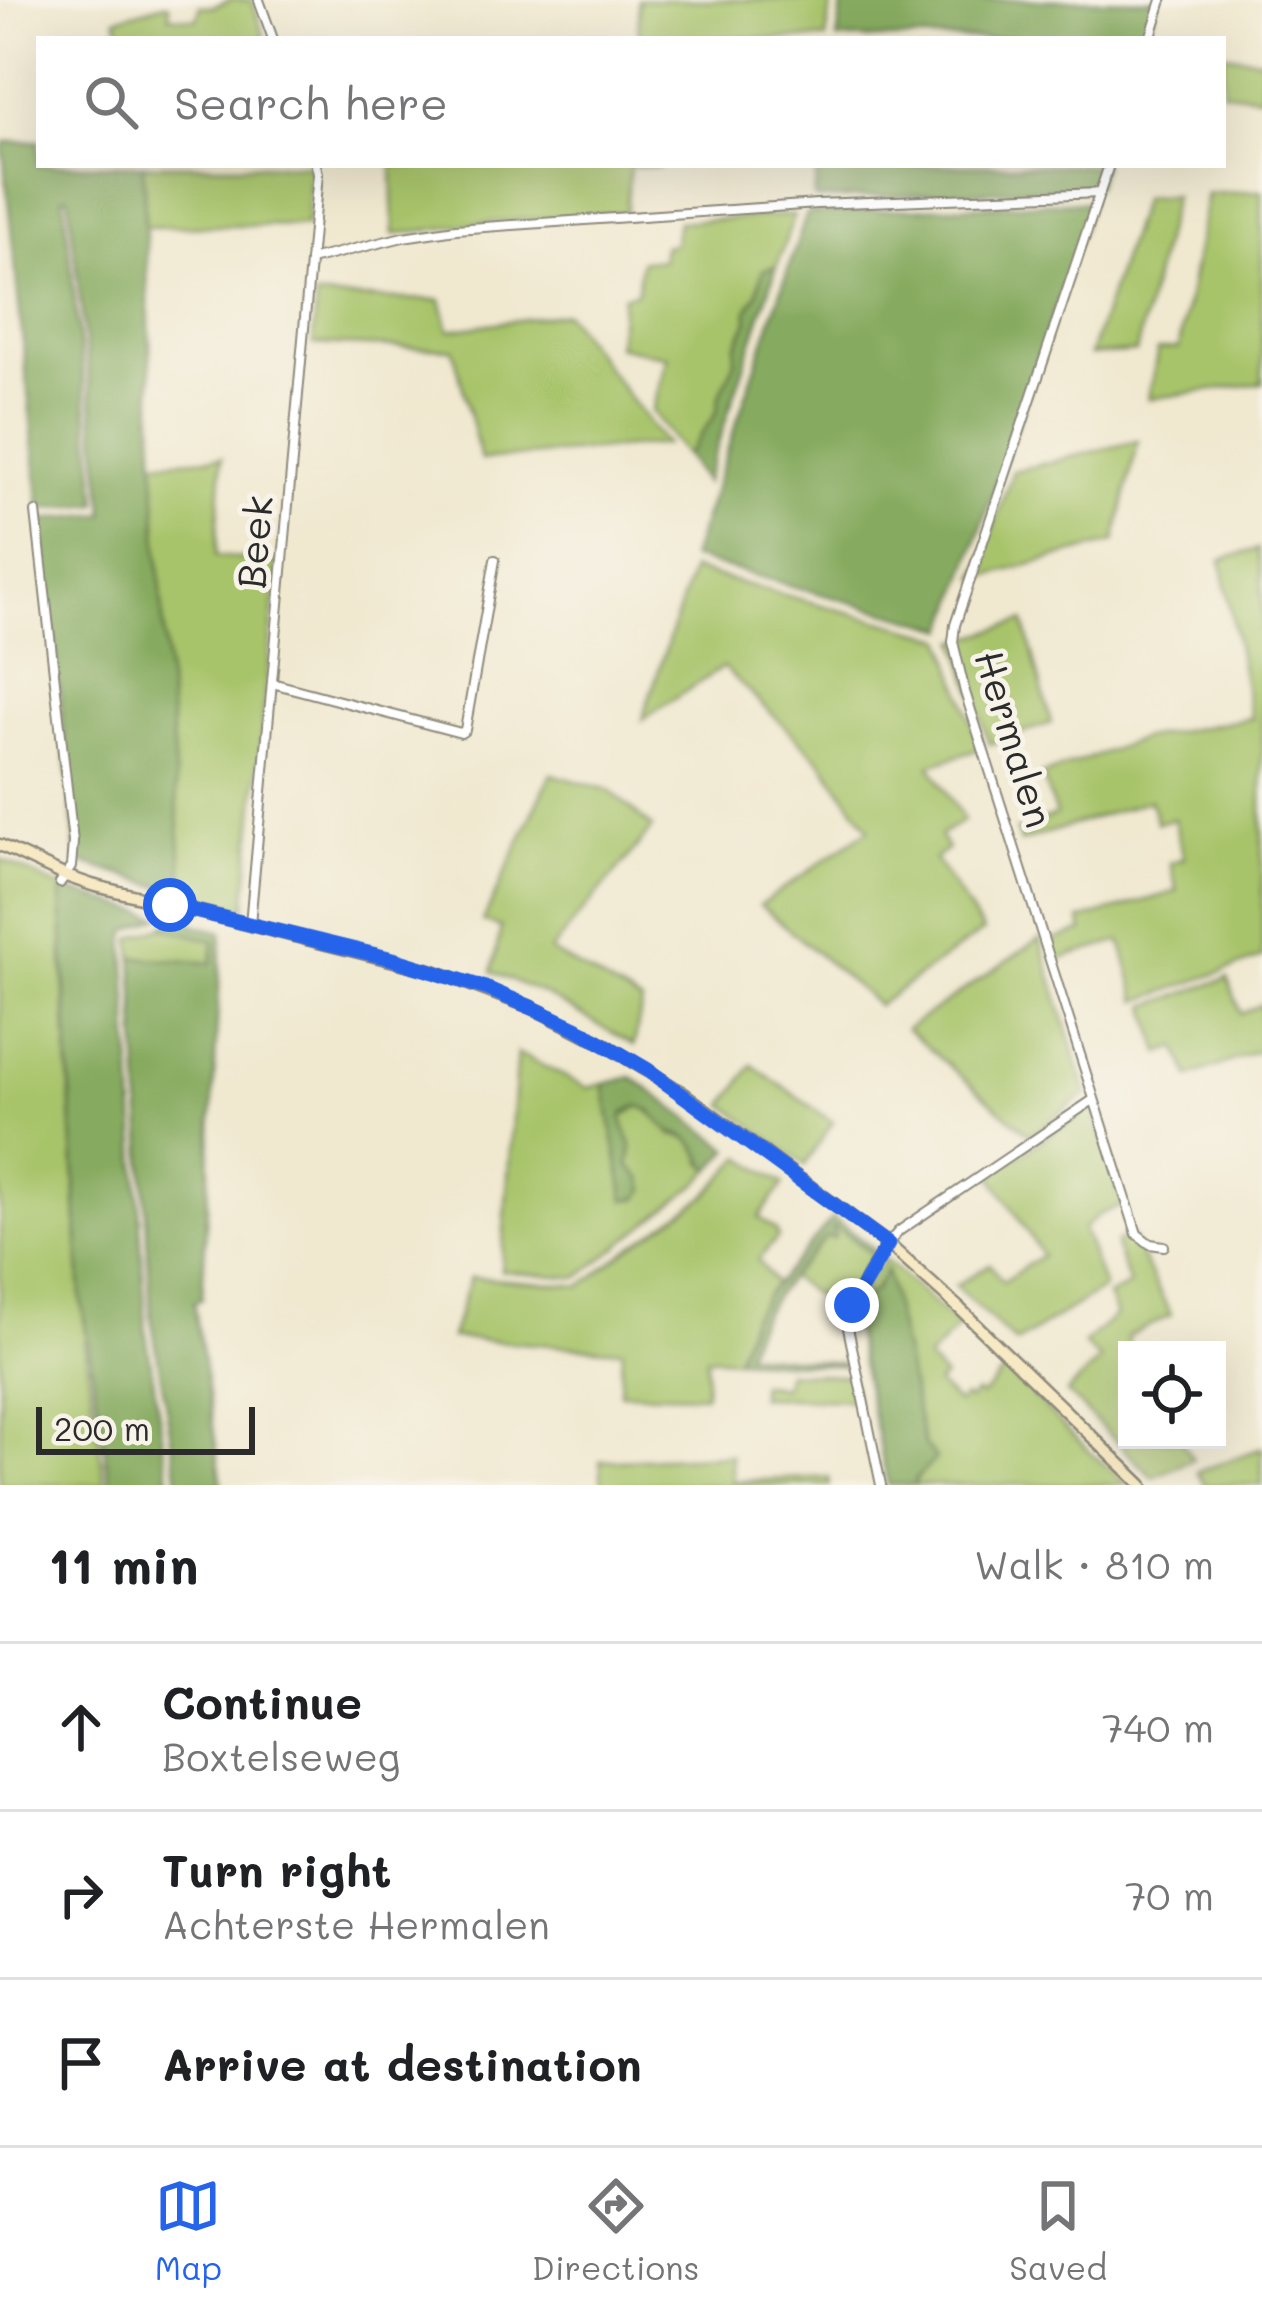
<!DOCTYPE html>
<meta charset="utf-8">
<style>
:root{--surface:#fff;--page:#f6f6f6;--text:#202124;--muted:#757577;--line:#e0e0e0;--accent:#2563eb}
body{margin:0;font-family:Mali,sans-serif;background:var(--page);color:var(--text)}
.controls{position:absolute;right:36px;bottom:36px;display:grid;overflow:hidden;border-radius:0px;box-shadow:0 12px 48px #0002}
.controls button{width:108px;height:108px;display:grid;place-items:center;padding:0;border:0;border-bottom:3px solid var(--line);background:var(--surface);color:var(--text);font:60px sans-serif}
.scale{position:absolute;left:36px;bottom:30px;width:219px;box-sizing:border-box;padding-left:12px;border:6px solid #2b2b2b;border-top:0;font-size:33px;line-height:42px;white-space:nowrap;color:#2b2b2b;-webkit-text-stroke:9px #f7f3e8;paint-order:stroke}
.stop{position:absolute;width:36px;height:36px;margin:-27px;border:9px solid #2563eb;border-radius:50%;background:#fff}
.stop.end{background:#2563eb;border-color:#fff;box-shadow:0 3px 12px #0008}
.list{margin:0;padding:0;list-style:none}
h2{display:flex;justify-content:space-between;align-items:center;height:156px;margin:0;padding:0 48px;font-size:51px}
h2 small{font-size:39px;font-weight:400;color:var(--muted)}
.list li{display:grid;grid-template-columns:78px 1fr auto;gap:36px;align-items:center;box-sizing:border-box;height:168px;padding:0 48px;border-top:3px solid var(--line)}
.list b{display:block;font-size:45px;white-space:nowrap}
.list p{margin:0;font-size:39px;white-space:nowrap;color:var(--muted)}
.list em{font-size:39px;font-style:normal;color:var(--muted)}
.icon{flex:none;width:66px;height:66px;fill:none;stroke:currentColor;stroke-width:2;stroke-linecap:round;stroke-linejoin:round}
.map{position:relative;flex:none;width:1262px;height:1485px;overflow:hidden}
.search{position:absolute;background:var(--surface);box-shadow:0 12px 48px #0002;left:36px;right:36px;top:36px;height:132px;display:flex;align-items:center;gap:30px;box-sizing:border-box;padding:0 42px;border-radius:0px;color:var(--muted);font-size:45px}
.sheet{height:660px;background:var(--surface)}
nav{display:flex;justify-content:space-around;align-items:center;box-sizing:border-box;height:168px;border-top:3px solid var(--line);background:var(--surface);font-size:33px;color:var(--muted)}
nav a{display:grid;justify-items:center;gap:6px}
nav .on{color:var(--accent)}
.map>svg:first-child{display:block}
.green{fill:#a8c46b;stroke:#6a784b;stroke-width:3}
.forest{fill:#86aa5f;stroke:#586a45;stroke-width:3}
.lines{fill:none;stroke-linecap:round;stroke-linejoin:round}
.street-casing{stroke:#8e8a7d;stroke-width:12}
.secondary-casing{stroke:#8e8a7d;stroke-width:15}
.street{stroke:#fff;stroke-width:8}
.secondary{stroke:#f6e9c3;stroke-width:10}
.route{stroke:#2563eb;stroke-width:15}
.labels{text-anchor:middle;stroke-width:10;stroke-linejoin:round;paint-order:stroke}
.street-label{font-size:39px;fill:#2b2b2b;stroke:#f7f3e8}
</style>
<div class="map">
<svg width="1262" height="1485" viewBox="0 0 1262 1485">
<rect width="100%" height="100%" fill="#f7f3e8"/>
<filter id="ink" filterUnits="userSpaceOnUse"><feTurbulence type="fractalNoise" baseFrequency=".00833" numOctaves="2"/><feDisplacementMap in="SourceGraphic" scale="24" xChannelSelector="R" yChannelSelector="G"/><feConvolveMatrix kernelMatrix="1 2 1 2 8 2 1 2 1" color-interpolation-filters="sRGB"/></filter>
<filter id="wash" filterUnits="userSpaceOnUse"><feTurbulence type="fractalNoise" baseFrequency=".004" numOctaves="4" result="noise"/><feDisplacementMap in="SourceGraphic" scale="48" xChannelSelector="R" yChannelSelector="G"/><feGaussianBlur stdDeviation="2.7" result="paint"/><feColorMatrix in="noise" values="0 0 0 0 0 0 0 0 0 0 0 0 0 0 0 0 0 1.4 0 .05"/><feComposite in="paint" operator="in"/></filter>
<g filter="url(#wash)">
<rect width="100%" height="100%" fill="#f0e8cf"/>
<path class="green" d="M231,0H252L265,39H122L116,18L165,4L169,5V16L197,19L200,6L212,7Z
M638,0H832L826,39H639Z
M1223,54L1262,59V96L1223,92Z
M143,165H310L307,225L145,227Z
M392,165H659V167L630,166L626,212L475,224L394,234Z
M1262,191V383L1148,399L1158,350L1179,348L1207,194Z
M1174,196L1136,352L1090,355L1142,198Z
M792,215L794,216L777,266L764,270L757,294L748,309V322L736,345L735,362L719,397L717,412L686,456L652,411L668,357L617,346L623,296L637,292L641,261L663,260V246L674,244L678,222Z
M316,297L441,300L449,330L565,313L665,444L481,460L453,349L313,344Z
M1138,441L1115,542L976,579L1013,471Z
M222,457L216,556L278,562L245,908L184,894L158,552L154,462Z
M1258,549L1262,577V958L1138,1001L1121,941L1056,960L1050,941L1083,931L1080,920L1177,891L1170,863L1184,858L1174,819L1157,823L1150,800L1020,842L1017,831L1056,815L1042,775L1144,738L1251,718L1221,560Z
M692,570L944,638L980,749L930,765L964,820L940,836L948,849L935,859L983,931L878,1005L760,905L869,829L821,761L723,667L642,720Z
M1024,621L1051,723L989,744L957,641Z
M551,774L609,790L653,828L550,951L642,1003L634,1045L544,994L492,972L501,927L483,921Z
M0,859L64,889L63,962L81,1298L87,1341L84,1342L105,1485H0Z
M162,927L214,940L213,963L133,957L132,938Z
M1040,939L1087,1094L1030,1135L906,1029Z
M1228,978L1241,1014L1262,1004V1049L1190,1077L1177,1047L1160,1053L1147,1006Z
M517,1053L588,1088L604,1084L619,1166L642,1179L629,1165L631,1153L622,1117L639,1106H645L672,1135L689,1139L701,1154L702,1161L711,1170L697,1184L578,1278L501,1271Z
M752,1065L833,1122L805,1165L725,1105Z
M1088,1108L1093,1110L1123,1205L1098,1215L1083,1229L1104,1288L1016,1343L955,1286L990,1264L1003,1282L1042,1255L991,1175Z
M742,1157L784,1184L759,1217L776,1230L778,1237L758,1260L775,1283L751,1318L736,1359L707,1357L705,1395L620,1393L622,1350L451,1338L470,1277L581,1286L631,1247L705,1197Z
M835,1226L872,1254L840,1312L789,1277Z
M1131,1236L1171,1315L1127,1337L1131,1350H1127V1440H1180L1193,1459L1153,1477L1067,1393L1100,1360L1084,1344L1116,1315L1108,1296L1130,1285L1117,1251L1116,1242Z
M884,1259L959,1326L927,1360L944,1377L937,1384L957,1403L964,1397L969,1400L976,1393L981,1396L1006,1370L1089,1451L1129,1485H916L915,1481L936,1458L924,1445L886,1271L854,1319L853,1325C852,1301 871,1279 884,1259Z
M787,1372L850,1376L856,1400L759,1397L760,1383L783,1387Z
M1262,1448V1485H1205L1197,1472Z
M731,1455L733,1481L829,1477L830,1485H602L600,1461Z"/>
<path class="forest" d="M843,0H1157L1145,39H837Z
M39,141V165H143L158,552L184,894L77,861L42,523L43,520L105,514L68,196L63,197L98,504L40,509L3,150L5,142Z
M818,165H1103L1096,187L817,199L814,197Z
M1070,202L1091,203L947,629L691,558L806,216L808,213L836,212Z
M777,266L705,483L686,456L717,412L719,397L735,362L736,346L748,322V309L757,294L763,270Z
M64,889L160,917L127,931L125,944L146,1333L170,1485H110L81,1298L61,895Z
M173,919L222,932L202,1299L194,1302L222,1485H179L151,1316L133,957L212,963L214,941L162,927Z
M632,1077L730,1149L711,1170C702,1161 699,1145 687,1138C682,1134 674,1135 669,1131C657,1121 654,1109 638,1106L624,1113L622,1121L632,1145L629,1165L642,1179L645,1189L639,1198L625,1200L604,1084Z
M833,1218L870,1246L874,1250L872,1254L835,1226L832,1230L835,1233L834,1238L826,1237C793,1273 759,1306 746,1353L847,1364L845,1366L736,1359L751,1318L767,1294Z
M886,1269L924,1445L936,1458L915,1480L916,1485H888L853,1325L868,1294L874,1292Z"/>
</g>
<g filter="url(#ink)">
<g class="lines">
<g class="street-casing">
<path id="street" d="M259,0L273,39
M1150,39L1162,0
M1109,165L955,625L953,642L965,692L1137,1234L1150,1244L1164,1246
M310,260L403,237L456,229L817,204L1100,193
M36,512L73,842L71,867L60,883
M272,683L461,733L465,730L495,560
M250,924L318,174L316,165
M881,1485L848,1328C849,1299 879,1252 899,1231L1093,1100"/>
</g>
<g class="secondary-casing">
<path id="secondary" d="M0,845L66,876L92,885L434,971L533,1008L606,1045L683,1093L888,1244L958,1307L1142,1485"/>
</g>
<use href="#street" class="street"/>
<use href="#secondary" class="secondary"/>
</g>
</g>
<g class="lines" filter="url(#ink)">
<path class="route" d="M170,905L393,959L488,989L533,1008L576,1028L648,1070L888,1244L852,1305"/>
</g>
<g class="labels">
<g class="street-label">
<text transform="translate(255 542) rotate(-85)" y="14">Beek</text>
<text transform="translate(1014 739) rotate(73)" y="14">Hermalen</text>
</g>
</g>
</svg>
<div class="controls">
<button><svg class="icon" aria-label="locate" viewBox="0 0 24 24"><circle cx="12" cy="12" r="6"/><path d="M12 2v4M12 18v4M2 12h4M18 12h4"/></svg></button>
</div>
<div class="scale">200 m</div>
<div class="stop" style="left:170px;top:905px"></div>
<div class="stop end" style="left:852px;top:1305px"></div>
<div class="search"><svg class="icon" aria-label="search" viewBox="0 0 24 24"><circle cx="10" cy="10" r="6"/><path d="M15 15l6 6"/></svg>Search here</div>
</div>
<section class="sheet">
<h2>11 min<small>Walk · 810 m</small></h2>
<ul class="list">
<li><svg class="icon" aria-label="ahead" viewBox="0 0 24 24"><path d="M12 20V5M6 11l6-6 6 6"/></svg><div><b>Continue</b><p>Boxtelseweg</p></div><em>740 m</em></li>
<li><svg class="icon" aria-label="right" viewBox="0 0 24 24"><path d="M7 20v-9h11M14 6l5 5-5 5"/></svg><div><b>Turn right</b><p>Achterste Hermalen</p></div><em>70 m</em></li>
<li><svg class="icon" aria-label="arrive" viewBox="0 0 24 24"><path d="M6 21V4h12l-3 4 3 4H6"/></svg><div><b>Arrive at destination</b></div></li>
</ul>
</section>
<nav>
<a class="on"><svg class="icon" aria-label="map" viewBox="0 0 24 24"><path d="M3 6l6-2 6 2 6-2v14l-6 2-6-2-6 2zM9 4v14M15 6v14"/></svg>Map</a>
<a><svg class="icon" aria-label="directions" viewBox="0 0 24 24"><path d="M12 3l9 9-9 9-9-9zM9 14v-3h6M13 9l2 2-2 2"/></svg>Directions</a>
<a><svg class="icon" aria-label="saved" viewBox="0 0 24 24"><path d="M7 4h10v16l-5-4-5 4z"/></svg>Saved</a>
</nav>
